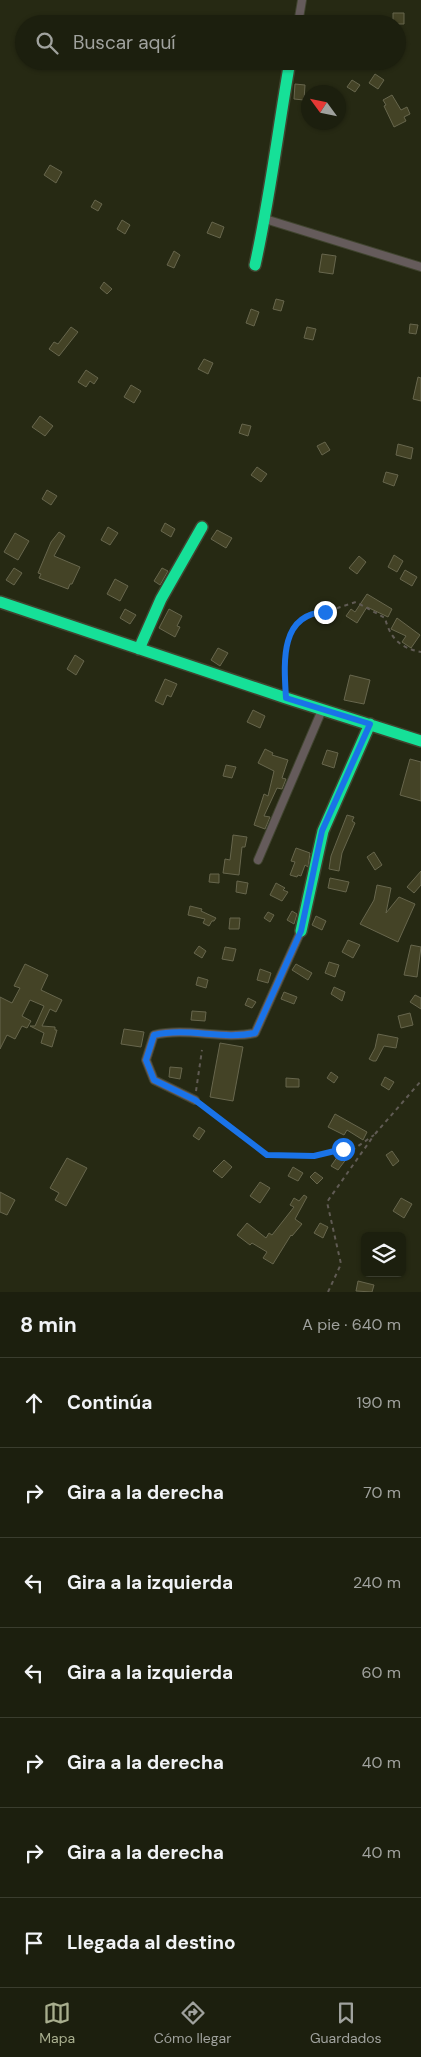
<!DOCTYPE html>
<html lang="es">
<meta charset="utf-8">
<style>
:root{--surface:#1c1f0e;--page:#252717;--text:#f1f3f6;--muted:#a0a29e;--line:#3a3d2e;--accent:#a8ae8e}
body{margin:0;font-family:"DM Sans",sans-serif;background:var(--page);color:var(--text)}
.controls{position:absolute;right:15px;bottom:15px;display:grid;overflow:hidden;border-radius:8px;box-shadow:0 1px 4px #0004}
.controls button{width:45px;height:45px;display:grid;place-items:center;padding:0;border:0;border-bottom:1px solid var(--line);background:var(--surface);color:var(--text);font:25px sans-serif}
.compass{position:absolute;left:301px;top:85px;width:45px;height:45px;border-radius:50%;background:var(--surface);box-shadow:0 1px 4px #0004;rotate:303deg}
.stop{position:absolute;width:15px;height:15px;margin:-11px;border:4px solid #1a73e8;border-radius:50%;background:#fff}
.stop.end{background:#1a73e8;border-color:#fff;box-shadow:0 1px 5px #0008}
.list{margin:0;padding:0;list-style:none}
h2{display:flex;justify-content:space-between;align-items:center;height:65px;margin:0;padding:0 20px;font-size:21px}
h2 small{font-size:16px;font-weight:400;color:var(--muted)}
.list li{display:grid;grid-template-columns:32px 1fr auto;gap:15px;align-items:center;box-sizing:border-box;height:90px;padding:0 20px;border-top:1px solid var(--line)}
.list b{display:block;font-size:19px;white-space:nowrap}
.list em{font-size:16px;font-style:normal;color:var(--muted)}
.icon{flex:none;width:28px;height:28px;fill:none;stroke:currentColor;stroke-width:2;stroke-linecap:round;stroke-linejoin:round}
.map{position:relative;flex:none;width:421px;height:1292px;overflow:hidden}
.search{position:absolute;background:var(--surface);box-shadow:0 1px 4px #0004;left:15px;right:15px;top:15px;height:55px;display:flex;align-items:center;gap:12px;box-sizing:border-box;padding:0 18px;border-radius:28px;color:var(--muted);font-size:19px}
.sheet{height:695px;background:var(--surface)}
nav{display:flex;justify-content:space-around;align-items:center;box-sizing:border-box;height:70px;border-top:1px solid var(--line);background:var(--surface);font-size:14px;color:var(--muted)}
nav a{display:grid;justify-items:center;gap:2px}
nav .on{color:var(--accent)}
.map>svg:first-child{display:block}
.building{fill:#444326;stroke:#67664d}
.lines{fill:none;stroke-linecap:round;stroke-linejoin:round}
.street-casing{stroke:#40442f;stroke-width:10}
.fast-casing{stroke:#40442f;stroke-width:14}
.path{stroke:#605b54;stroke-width:2;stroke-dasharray:4 4;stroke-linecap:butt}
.street{stroke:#655b5b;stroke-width:8}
.fast{stroke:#16e098;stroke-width:11}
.route{stroke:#1a73e8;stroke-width:6}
</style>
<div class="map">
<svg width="421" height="1292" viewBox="0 0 421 1292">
<rect width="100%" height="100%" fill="#262913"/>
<path class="building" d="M393,13H404V24H393Z
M375,74L384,80L378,89L369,83Z
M352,80L360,85L355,92L347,87Z
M295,84L305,85L304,100L294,99Z
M392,95L401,110L407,107L410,114L404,117L406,121L394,127L384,106L386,105L383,100Z
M50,165L62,172L56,183L44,175Z
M95,200L102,204L98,211L91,207Z
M122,220L130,225L125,234L117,229Z
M212,222L224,227L220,238L207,233Z
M174,251L180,255L174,268L167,265Z
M322,254L336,256L333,274L319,272Z
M104,282L112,289L107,294L100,288Z
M276,299L284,301L281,311L273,309Z
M251,309L259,312L254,326L246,323Z
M410,324L418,325L416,334L409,333Z
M71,327L78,332L59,356L49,349L54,342L58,344Z
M307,327L316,329L313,340L304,338Z
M204,359L213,363L208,374L198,369Z
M86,370L98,378L94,384L90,381L86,387L78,382Z
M418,377L421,378V401L413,399Z
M131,385L141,391L134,403L124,397Z
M40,416L53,426L45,436L32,427Z
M242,424L251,426L248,436L239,433Z
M325,442L330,450L322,455L317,446Z
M398,444L413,448L411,459L396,455Z
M257,467L267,474L261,482L251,475Z
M386,472L398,475L394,486L383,482Z
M47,490L57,496L51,505L42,499Z
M165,523L175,529L171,537L161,531Z
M108,527L118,533L110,545L101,540Z
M217,530L232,538L226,548L211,539Z
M59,532L65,536L54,556L80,567L72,584H70L68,589L39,578L41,574L38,573L51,542Z
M15,533L29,541L18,560L4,552Z
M394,555L403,561L397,572L388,567Z
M359,556L366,562L357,574L349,568Z
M14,568L22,573L14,585L6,580Z
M162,568L168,571L160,585L154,581Z
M405,570L417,577L412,586L400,579Z
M115,579L128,586L120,601L107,594Z
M367,594L392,609L388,617L367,607L357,623L346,616L351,609L355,612Z
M125,609L136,615L130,624L120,618Z
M169,609L182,616L177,626L180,627L175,637L159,628Z
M397,618L420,635L411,648L402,642L406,636L391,629Z
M218,648L228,653L220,666L211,660Z
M75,655L84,661L76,675L67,669Z
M350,675L370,680L364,704L344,700Z
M165,679L177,684L171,697L167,695L163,705L155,701Z
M253,710L265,716L260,728L247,722Z
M265,749L273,753L272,755L288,760L282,778L286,779L282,789L277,788L264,816L270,817L265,829L254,825L264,794L268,796L274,771L258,763Z
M327,750L338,753L334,768L322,764Z
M410,759L421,762V801L400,795Z
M226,765L236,767L232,778L223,776Z
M347,815L354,817L352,821L355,823L342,853L339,871L329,869L331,856Z
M233,835L247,837L245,847H242L239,875L223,873L225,859L230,860Z
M296,848L310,853L308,867L305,865L301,876L298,875L297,877L290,875L295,862L291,861Z
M374,852L382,865L375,870L367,857Z
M421,871V885L414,893L407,887Z
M210,874H219V883L209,882Z
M330,878L349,882L346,892L328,888Z
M237,881L248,883L246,894L236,892Z
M276,883L285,888L283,890L288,892L282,901L270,895Z
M377,885L391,888L386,913L399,897L415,904L398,942L360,924L374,900Z
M190,906L202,909L201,911L216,918L214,921H212L209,926L203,923L205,919L188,915Z
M292,911L297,914L294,924L287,920Z
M268,912L274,915L270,922L264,918Z
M316,916L326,921L322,930L312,925Z
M230,918H240L239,929H229Z
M348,940L360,945L353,958L342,952Z
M411,945L421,947L417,977L404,975Z
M199,946L206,951L202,958L194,953Z
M225,947L236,949L233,961L222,959Z
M329,962L339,965L335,977L325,973Z
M25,964L48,975L41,990L62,1000L56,1012L50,1009L42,1026L55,1027V1030H57L52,1047L41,1043L44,1033L30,1026H35L44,1006L30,1000L22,1016L31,1021L27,1028L22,1026L15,1039L7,1035L0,1049V997L12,1003L20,988L14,986Z
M296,964L312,973L308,980L292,970Z
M260,969L271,973L268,983L257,980Z
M198,977L208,980L206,988L196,985Z
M334,987L345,992L342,1001L331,994Z
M284,992L297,997L294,1004L281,999Z
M415,995L421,998V1009L410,1002Z
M248,998L256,1002L252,1008L245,1005Z
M192,1011L206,1012L205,1021L191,1020Z
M410,1013L413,1025L401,1028L398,1016Z
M124,1029L144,1032L141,1047L121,1044Z
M378,1034L398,1038L396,1048L384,1046L376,1061H373L369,1059L375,1048Z
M220,1043L243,1047L233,1101L210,1097Z
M170,1067L182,1068L180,1079L169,1077Z
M331,1072L338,1077L334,1083L327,1078Z
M385,1077L394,1082L389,1090L381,1085Z
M286,1078L299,1079V1087H286Z
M335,1114L367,1132L363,1140L347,1130L344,1135L328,1127Z
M199,1127L205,1131L199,1140L193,1136Z
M392,1151L399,1161L393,1166L386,1155Z
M340,1153L347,1158L338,1170L331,1166Z
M67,1158L87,1168L66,1206L55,1200L59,1193L50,1188Z
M224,1160L232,1167L222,1178L213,1171Z
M293,1167L303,1173L298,1181L288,1176Z
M315,1172L323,1178L317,1184L310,1177Z
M260,1182L270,1188L260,1203L250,1196Z
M0,1192L15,1200L7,1215L0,1212Z
M304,1195L307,1197L295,1219L302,1224L292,1236L291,1235L273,1264L263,1258L267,1252L252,1243L250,1245L237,1235L247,1223L266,1238L269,1233L272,1235L294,1207L290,1205L294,1198L299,1201Z
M401,1198L412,1204L404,1218L393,1211Z
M320,1223L328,1227L323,1238L314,1233Z
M358,1281L374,1285L372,1292L356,1291Z"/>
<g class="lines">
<g class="street-casing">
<path id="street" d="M298,24L302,0
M265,219L421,267
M258,860L322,710
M195,1100L154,1080L146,1060L154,1035C187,1027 222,1040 255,1033L301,931"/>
</g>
<g class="fast-casing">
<path id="fast" d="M255,265C270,198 278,129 290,61
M0,602L286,698L421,741
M139,649L161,599L202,527
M301,931L323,831L370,724"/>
</g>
<path class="path" d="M285,688L283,660L287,642L295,626L311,612H325L356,602L385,618C390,638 400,648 421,652
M196,1091L202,1050
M201,1105L267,1155L314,1156L343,1149H354L374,1135
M375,1134L421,1081
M328,1292L341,1264L327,1202L372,1138"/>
<use href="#street" class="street"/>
<use href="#fast" class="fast"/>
</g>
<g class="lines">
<path class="route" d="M325,612C279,614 284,664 286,698L370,724L322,831L301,931L255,1033C222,1040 187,1027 154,1035L146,1060L154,1080L195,1100L267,1155L314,1156L343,1149"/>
</g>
</svg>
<div class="controls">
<button><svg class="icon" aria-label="layers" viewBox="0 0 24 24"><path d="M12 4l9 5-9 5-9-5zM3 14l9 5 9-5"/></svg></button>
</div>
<svg class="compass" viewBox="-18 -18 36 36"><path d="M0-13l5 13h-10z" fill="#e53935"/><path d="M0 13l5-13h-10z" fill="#a0a29e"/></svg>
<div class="stop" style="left:343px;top:1149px"></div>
<div class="stop end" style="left:325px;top:612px"></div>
<div class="search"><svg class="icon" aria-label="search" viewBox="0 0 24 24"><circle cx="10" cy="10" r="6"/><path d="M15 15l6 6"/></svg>Buscar aquí</div>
</div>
<section class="sheet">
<h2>8 min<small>A pie · 640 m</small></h2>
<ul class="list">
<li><svg class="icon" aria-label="ahead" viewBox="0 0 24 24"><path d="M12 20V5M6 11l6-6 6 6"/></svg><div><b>Continúa</b></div><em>190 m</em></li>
<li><svg class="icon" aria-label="right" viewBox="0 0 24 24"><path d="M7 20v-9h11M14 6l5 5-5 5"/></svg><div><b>Gira a la derecha</b></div><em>70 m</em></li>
<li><svg class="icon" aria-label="left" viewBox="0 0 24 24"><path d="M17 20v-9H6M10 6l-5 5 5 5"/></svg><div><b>Gira a la izquierda</b></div><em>240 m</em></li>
<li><svg class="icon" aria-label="left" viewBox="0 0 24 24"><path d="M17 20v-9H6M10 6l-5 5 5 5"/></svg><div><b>Gira a la izquierda</b></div><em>60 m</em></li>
<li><svg class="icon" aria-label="right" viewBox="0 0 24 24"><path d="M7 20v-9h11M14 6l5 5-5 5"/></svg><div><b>Gira a la derecha</b></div><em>40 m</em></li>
<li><svg class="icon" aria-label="right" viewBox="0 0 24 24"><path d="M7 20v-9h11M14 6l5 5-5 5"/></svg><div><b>Gira a la derecha</b></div><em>40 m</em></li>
<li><svg class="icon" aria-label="arrive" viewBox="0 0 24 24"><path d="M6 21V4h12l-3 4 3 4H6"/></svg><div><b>Llegada al destino</b></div></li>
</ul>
</section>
<nav>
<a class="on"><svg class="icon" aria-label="map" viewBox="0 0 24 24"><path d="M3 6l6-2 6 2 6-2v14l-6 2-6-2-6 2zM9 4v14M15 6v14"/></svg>Mapa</a>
<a><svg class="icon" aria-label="directions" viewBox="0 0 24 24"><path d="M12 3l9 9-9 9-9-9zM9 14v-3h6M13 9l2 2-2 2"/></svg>Cómo llegar</a>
<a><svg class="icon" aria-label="saved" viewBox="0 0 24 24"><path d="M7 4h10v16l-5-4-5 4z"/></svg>Guardados</a>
</nav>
